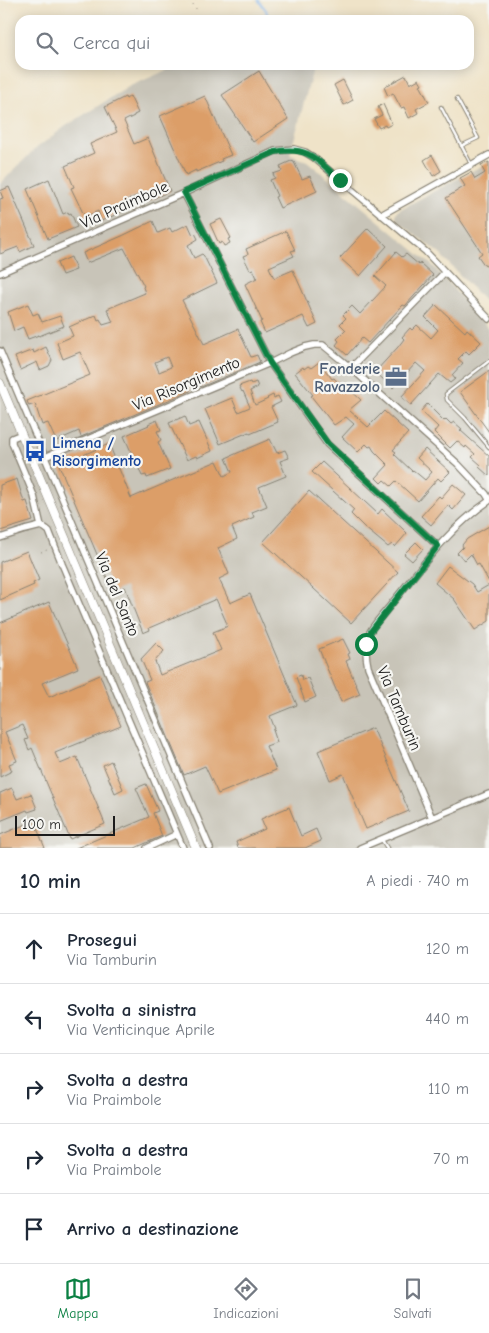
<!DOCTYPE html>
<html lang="it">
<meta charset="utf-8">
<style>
:root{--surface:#fff;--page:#f2f2f3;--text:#1f2937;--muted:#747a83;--line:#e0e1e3;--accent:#0b8043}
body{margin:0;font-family:"Comic Neue",sans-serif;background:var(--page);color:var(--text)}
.scale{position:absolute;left:15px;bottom:12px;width:100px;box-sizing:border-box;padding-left:5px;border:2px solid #1c1c1c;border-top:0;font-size:14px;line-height:18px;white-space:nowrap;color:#1c1c1c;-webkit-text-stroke:4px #f6f6f2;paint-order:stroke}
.stop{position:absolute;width:15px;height:15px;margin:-11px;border:4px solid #0b8043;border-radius:50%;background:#fff}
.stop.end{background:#0b8043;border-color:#fff;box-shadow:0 1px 5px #0008}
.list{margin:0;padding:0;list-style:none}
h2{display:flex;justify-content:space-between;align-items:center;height:65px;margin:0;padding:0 20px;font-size:21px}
h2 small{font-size:16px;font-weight:400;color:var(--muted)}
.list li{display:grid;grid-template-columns:32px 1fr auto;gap:15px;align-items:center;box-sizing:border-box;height:70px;padding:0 20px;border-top:1px solid var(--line)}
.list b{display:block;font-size:19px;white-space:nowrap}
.list p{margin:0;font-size:16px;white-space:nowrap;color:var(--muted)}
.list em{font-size:16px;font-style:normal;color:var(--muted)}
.icon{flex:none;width:28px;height:28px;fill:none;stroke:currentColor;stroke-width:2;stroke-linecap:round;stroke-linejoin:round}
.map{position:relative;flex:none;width:489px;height:848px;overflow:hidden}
.search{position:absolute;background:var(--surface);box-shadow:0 2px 12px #0003;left:15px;right:15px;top:15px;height:55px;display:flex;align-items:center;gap:12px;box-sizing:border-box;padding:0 18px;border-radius:15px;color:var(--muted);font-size:19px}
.sheet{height:415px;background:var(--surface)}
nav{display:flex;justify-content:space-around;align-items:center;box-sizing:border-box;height:70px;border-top:1px solid var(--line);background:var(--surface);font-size:14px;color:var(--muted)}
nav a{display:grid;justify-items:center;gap:2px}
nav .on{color:var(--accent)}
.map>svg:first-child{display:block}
.industrial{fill:#c8c4b8}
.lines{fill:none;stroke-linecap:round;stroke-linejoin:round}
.stream{stroke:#83b9f2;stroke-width:2}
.building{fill:#dc9e68;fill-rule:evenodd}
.lane-casing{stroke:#868072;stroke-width:4.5}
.street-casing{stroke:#868072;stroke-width:8}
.secondary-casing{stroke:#868072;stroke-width:9}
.path{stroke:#868072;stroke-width:1;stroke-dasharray:1 4;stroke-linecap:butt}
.lane{stroke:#fff;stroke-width:2.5}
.street{stroke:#fff;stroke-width:5.5}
.secondary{stroke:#fff;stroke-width:8}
.route{stroke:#0b8043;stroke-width:6}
.labels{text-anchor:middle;stroke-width:4.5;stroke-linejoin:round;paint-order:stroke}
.street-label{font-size:16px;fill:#1c1c1c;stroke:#f6f6f2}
.service-label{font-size:16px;font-weight:bold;fill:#4e5e75;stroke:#f6f6f2;text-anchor:end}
.transit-label{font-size:16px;font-weight:bold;fill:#164399;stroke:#f6f6f2;text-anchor:start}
</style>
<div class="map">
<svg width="489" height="848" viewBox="0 0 489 848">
<rect width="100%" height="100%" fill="#f6f6f2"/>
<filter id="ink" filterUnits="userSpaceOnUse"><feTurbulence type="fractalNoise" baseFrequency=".02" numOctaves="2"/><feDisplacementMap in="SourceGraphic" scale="10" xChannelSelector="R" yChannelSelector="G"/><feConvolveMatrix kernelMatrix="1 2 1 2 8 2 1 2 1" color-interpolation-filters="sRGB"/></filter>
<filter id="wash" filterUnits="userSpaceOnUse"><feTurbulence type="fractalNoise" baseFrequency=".0096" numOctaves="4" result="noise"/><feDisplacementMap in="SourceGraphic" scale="20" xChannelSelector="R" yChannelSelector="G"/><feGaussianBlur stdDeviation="1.12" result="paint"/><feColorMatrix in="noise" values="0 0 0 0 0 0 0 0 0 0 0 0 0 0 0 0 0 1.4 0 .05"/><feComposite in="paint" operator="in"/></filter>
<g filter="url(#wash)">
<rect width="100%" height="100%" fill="#efe3c8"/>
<path class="industrial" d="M179,65H314L290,155L307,161L434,267L489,329V848H0V184L34,150L66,126L130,86Z
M489,162V306L440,254L398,221L396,218V213L399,210Z"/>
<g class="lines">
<path class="stream" d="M258,0L266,10L268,17"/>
</g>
<g id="blocks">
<path class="building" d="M259,71L288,119L253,142L222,95Z
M406,75L410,84L419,79L422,84L420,85L429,102L416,109L418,113L409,118L404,107L401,108L393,93L388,96L384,87Z
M343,80L353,100L344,105L334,85Z
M130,96L138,113L134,115V116L124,121L134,144L148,138L170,191L143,203L139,195L125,201L129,209L101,221L98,211L85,217L71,188L74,187L65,166L94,153L90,144L117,132L105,107L125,97L126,99Z
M205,96L231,155L221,159L222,161L196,172V170L186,175L160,116Z
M383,104L392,124L386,127L385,125L379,128L374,119L382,115L378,107Z
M432,155L441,171L433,176L424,160Z
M291,161L294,162L302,179L310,176L317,191L280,208L275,197L277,196L270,180L275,178L273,174L282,171L280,166Z
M489,162V264L485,266L478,256L482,253L446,198L465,186L460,178L471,172L475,179L485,173L481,166Z
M49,179L63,214L68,212L69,214L71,213L77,227L48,239L27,189Z
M9,187L34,245L20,252L18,247L0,254V199L3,198L0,191Z
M221,219L231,238L228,239L230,243L224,246L222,242L219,244L210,224Z
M153,221L158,233L170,228L172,232L188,224L193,235L195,233L198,239L188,245L194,258L202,254L204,256L217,283L182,300L204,344L238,329L251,357L257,355L260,362L201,387L196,375L185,380L190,391L81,437L79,431L56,441L48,423L42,425L35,404L29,406L27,401L90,375L80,352L63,359L57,343L73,336L69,327L96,315L98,320L100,319L103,325L113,322L107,309L145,293L143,287L144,286L124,248L87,263L83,253L122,236ZM167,357L171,367L159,372L155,362Z
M368,228L387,246L360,276L340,258Z
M286,231L295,250L291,251L294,256L269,267L274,278L293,270L317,324L309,328L303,316L265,333L260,322L262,321L245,284L257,278L253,269L250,270L243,256L248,254L246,249Z
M396,252L402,257L406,254L419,265L420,263L433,275L405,306L403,305L368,343L362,338L347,355L336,345L339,341L337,339L346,330L340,324L346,318L343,315L352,306L360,314L386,286L375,276Z
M71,257L76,270L62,275L57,263Z
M28,304L33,315L38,313L42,322L60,316L64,326L39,336V335L28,339L23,327L14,331L8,312Z
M436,305L465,332L467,329L481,342L469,354L466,351L458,359L463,363L452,375L455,379L450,383L439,374L411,405L401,397L425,371L416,363L393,388L375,372L398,347L404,339L402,337L410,328L412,330L417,325L431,338L438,330L425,317Z
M46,347L52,360L49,366L40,370L37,362L20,370L15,357L33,350L34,353Z
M319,362L332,379L334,378L342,387L345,385L361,400L349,410L368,427L384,411L408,433L393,450L396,452L394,454L412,471L413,470L425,480L432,472L417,458L425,449L450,472L441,481L438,478L418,501L396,481L391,486L384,480L381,483L376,478L388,465L374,451L371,446L369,447L366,444L358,452L342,437L354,424L346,417L334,425L311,396L313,395L295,373L303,367L304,369L308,366L311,368Z
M489,371V432L460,392Z
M250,382L251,384L256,382L258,387L250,391L255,405L268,399L267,398L273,395L274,398L278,396L281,402L271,407L278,422L250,434L249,432L220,444L205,409L232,398L238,412L250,407L243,391L242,392L239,386Z
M427,404L444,421L446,419L451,424L454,422L462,429L460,430L489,456V476L479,467L481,465L472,457L475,454L466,446L465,448L457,441L450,448L434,432L438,427L421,411Z
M185,416L189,426L199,422L212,451L197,458L196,456L187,460L169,423Z
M157,420L161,430L157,431L161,440L158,442L170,469L147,478L146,475L142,476L124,436L149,425L148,424Z
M270,439L277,453L285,450L289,458L280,461L286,476L259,487L267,506L252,512L254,517L232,527L237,539L218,548L229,574L219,579L230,603L250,594L297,705L270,716L275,729L273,730L277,742L266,746L276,770L218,794L205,766L184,775L145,682L150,680L141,659L156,643L164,651L155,661L160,675L221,650L213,632L228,626L216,599L149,628L150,630L143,633L125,587L113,592L59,465L109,444L131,498L217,461L224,476L232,472L226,458Z
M322,462L378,514L382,509L404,530L407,533L395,547L392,544L388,547L364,527L351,514L354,510L312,472Z
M17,479L24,502L27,501L33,521L0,531V485Z
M453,484L466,495L453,510L448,505L431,525L421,516L439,496L441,498Z
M309,491L398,572L351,623L263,542Z
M489,526V582L479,564L477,565L471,554L465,560L457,553L463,547L462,545L467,539Z
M416,542L423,549L412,561L404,554Z
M27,551L39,580L33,583L34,585L0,600V562Z
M448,566L472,584L477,592L489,585V621L475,630L454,599L435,583Z
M49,602L78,668L42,683L49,697L100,675L121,726L55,753L60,764L77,757L105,824L70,839L32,748L29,750L25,740L28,739L22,725L5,732L17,761L9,764L12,771L0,777V623Z
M343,639L350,653L348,654L350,659L346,661L360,694L341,702L319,649Z
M301,675L302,680L308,678L316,697L305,702L296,677Z
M373,728L409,811L366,829L343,774L330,780L318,751Z
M111,761L123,789L115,793L103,765Z
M146,784L158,811L153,813L162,836L135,848H76L149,817L136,788Z
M12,788L17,799L31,794L37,809L28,812L27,810L0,821V793Z
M289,807L301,836L316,829L321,841L305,848H238L236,842L265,829L261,819Z
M34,821L45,848H0V835Z"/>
</g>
</g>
<g filter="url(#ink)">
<use href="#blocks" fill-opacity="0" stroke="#868072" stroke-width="1"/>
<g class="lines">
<g class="lane-casing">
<path id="lane" d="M457,99L478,138L461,146
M441,107L471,164
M489,361L446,394L447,400L465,418L489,447
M382,840L387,848"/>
</g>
<g class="street-casing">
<path id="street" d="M184,193L270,363L327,444L438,546
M381,215L489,155
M0,273L184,193L275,151L294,149L305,152L313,157L426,252L489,319
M0,351L210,848
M351,368L445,272
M22,434L12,438V443L34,496L41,526
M45,457L270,363L290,353L305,347L314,345H323L351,368L458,464L486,494L489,499
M41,526L45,528L49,531L62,564L183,848
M0,538L25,530L41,526
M432,818L368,667C366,658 365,646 368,636C372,625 386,612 393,602C423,565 449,528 489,501
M147,848L177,834
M360,848L489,794"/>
</g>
<g class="secondary-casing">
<path id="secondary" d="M0,383L196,848"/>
</g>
<path class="path" d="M190,0L197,10
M41,552L47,550
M31,561L34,560"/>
<use href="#lane" class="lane"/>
<use href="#street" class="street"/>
<use href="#secondary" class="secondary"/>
</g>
</g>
<g class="lines" filter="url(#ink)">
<path class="route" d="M340,180C316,159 309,146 275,152L184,192L270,363L328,444L438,546L371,631L366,644"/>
</g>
<defs>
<g id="office-bare" transform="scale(1.725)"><path d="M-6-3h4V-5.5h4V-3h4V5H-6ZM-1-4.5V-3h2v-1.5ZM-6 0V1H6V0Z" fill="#5c6f8a" stroke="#f6f6f2" stroke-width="2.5" paint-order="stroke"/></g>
<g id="bus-bare" transform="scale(1.725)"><path d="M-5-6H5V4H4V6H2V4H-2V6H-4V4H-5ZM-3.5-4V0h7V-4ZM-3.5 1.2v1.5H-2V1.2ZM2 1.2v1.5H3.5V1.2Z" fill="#1a4fb4" stroke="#f6f6f2" stroke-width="2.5" paint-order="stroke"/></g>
</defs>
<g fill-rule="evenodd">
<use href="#office-bare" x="396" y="377"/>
<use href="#bus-bare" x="35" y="451"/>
</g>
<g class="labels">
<g class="street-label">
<text transform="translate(124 204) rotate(-24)" y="6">Via Praimbole</text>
<text transform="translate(186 383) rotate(-23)" y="6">Via Risorgimento</text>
<text transform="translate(118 594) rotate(67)" y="6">Via del Santo</text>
<text transform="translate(400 708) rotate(67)" y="6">Via Tamburin</text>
</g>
<g class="service-label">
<text x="380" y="374">Fonderie<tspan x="380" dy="18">Ravazzolo</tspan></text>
</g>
<g class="transit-label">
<text x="52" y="448">Limena /<tspan x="52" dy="18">Risorgimento</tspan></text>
</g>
</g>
</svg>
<div class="scale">100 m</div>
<div class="stop" style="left:366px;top:644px"></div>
<div class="stop end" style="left:340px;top:180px"></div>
<div class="search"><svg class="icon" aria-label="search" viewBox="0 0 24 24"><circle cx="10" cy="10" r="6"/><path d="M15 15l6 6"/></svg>Cerca qui</div>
</div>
<section class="sheet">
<h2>10 min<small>A piedi · 740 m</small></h2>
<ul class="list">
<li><svg class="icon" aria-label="ahead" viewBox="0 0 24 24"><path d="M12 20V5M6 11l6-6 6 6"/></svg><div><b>Prosegui</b><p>Via Tamburin</p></div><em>120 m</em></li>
<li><svg class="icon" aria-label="left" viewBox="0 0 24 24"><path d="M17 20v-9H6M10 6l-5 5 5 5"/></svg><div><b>Svolta a sinistra</b><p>Via Venticinque Aprile</p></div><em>440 m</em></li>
<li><svg class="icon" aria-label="right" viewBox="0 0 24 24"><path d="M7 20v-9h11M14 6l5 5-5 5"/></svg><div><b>Svolta a destra</b><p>Via Praimbole</p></div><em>110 m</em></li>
<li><svg class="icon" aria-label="right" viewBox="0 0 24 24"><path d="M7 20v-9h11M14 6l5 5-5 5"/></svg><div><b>Svolta a destra</b><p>Via Praimbole</p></div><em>70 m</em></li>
<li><svg class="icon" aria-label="arrive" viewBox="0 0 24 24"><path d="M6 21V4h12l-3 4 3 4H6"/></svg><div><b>Arrivo a destinazione</b></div></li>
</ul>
</section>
<nav>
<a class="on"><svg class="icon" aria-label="map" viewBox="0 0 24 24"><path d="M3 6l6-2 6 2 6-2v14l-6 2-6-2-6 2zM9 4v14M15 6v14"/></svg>Mappa</a>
<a><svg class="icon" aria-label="directions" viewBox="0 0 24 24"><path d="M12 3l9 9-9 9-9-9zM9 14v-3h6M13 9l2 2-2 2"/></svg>Indicazioni</a>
<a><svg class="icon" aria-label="saved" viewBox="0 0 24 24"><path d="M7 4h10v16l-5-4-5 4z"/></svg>Salvati</a>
</nav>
